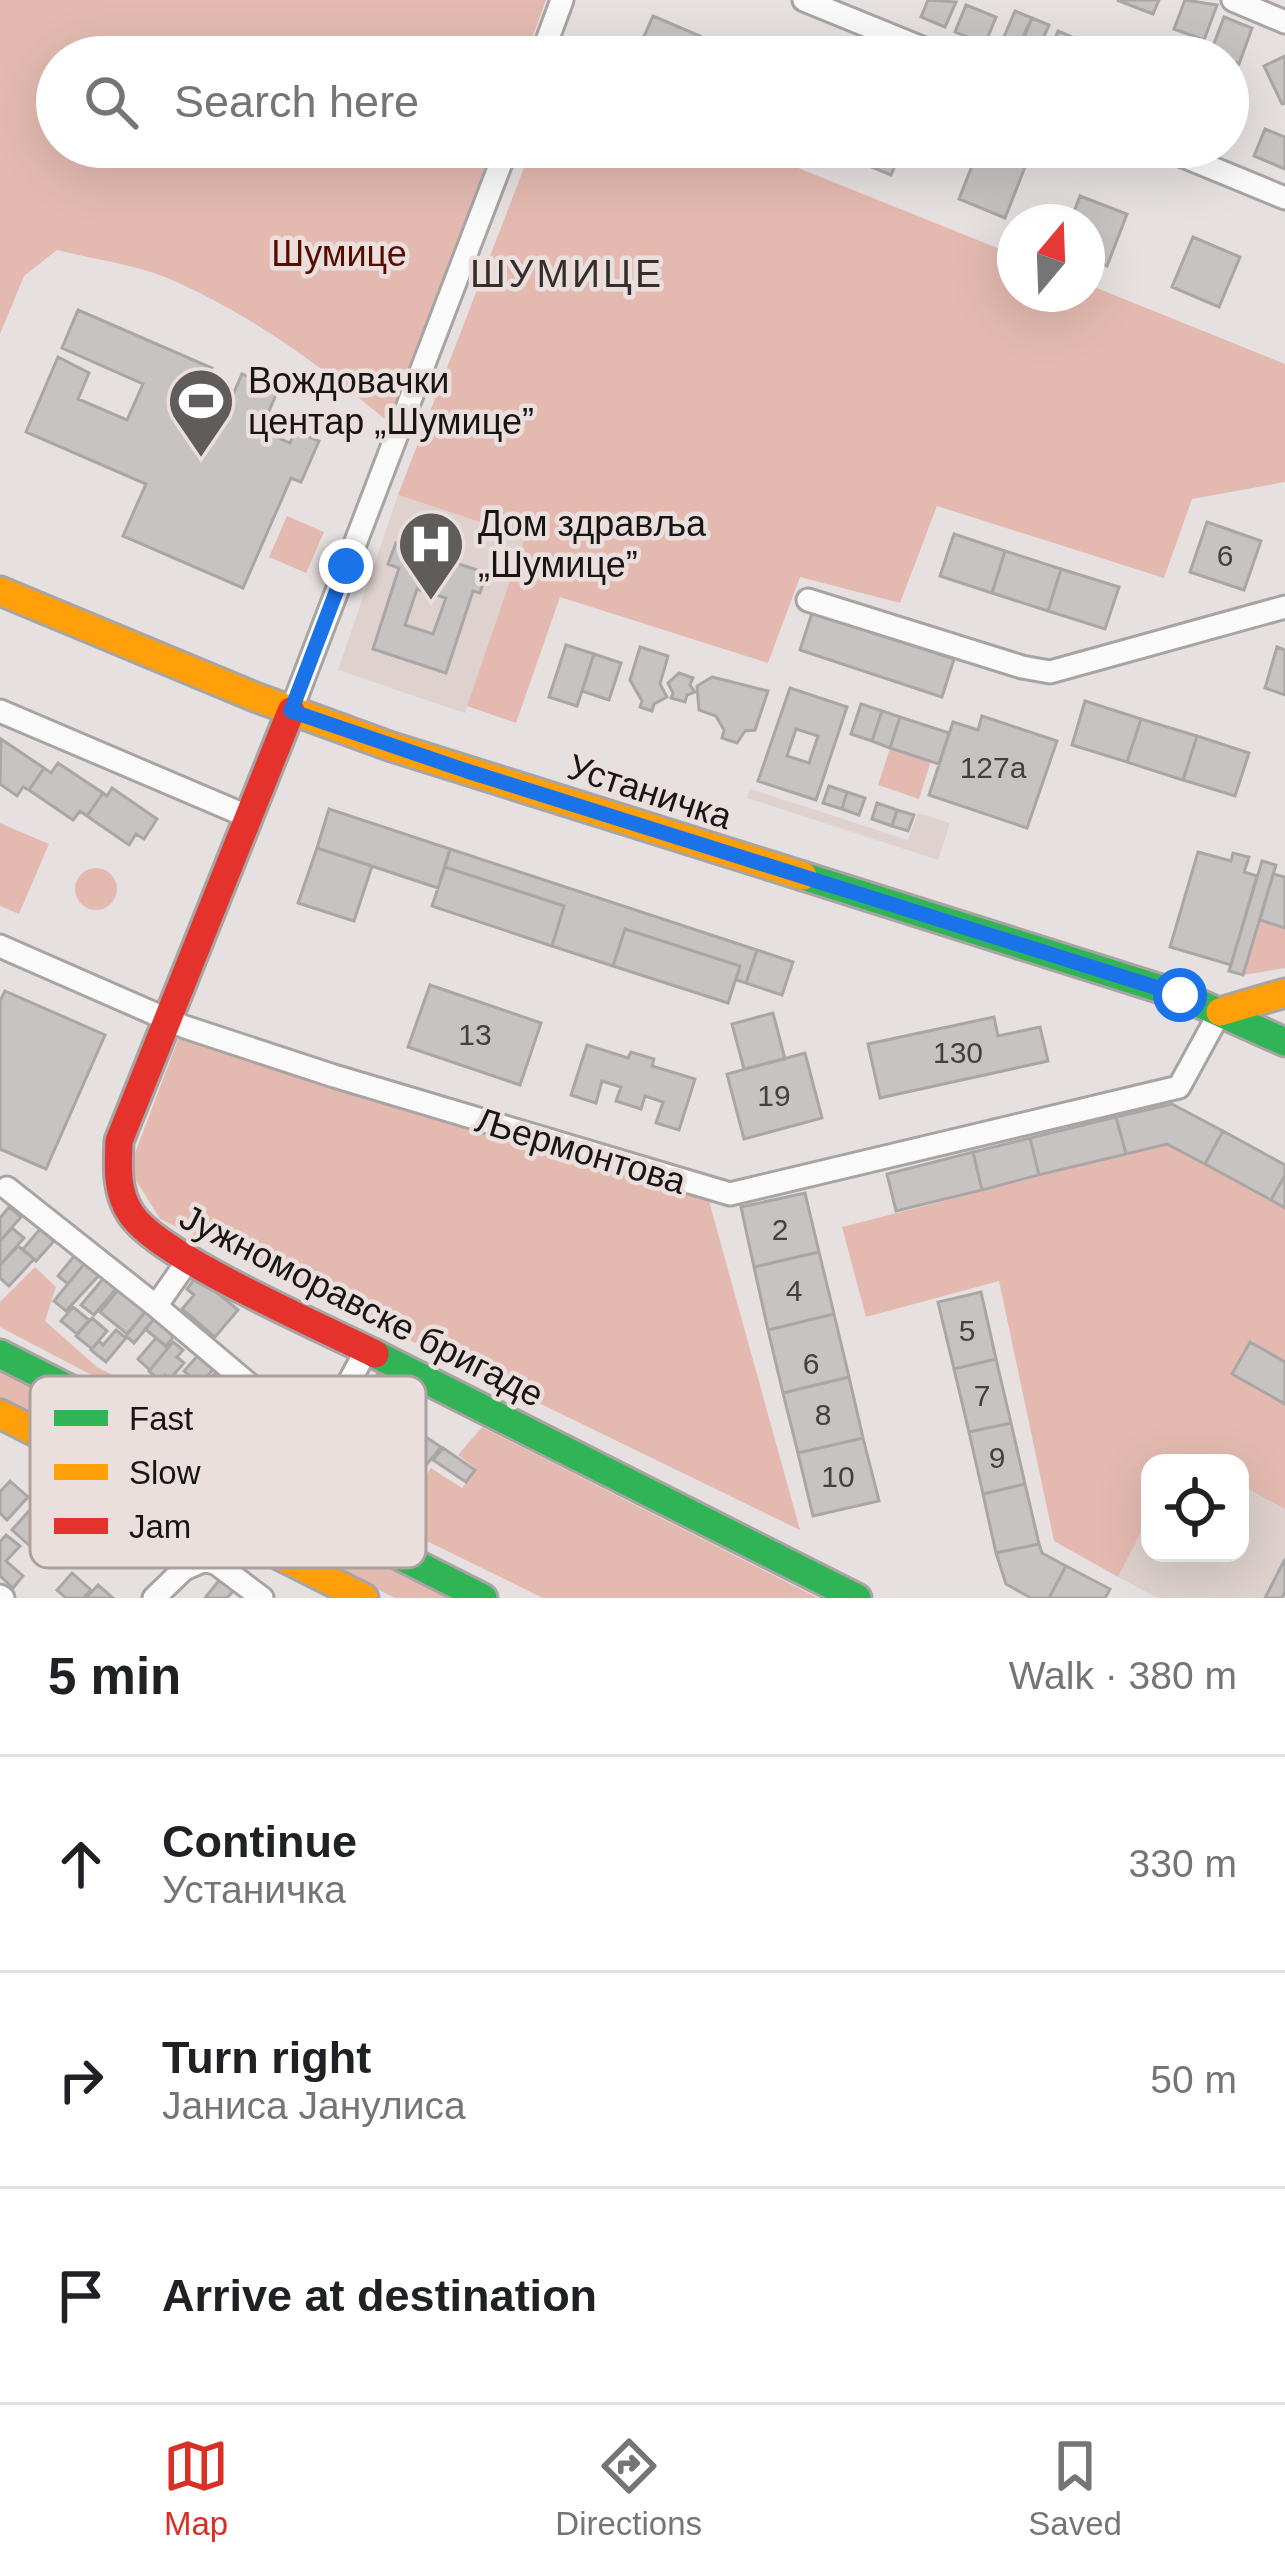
<!DOCTYPE html>
<meta charset="utf-8">
<style>
:root{--surface:#fff;--page:#f6f6f6;--text:#202124;--muted:#757577;--line:#e0e0e0;--accent:#d93025}
body{margin:0;font-family:Helvetica,sans-serif;background:var(--page);color:var(--text)}
.controls{position:absolute;right:36px;bottom:36px;display:grid;overflow:hidden;border-radius:24px;box-shadow:0 12px 48px #0002}
.controls button{width:108px;height:108px;display:grid;place-items:center;padding:0;border:0;border-bottom:3px solid var(--line);background:var(--surface);color:var(--text);font:60px sans-serif}
.compass{position:absolute;left:997px;top:204px;width:108px;height:108px;border-radius:50%;background:var(--surface);box-shadow:0 12px 48px #0002;rotate:19deg}
.stop{position:absolute;width:36px;height:36px;margin:-27px;border:9px solid #1a73e8;border-radius:50%;background:#fff}
.stop.end{background:#1a73e8;border-color:#fff;box-shadow:0 3px 12px #0008}
.list{margin:0;padding:0;list-style:none}
h2{display:flex;justify-content:space-between;align-items:center;height:156px;margin:0;padding:0 48px;font-size:51px}
h2 small{font-size:39px;font-weight:400;color:var(--muted)}
.list li{display:grid;grid-template-columns:78px 1fr auto;gap:36px;align-items:center;box-sizing:border-box;height:216px;padding:0 48px;border-top:3px solid var(--line)}
.list b{display:block;font-size:45px;white-space:nowrap}
.list p{margin:0;font-size:39px;white-space:nowrap;color:var(--muted)}
.list em{font-size:39px;font-style:normal;color:var(--muted)}
.icon{flex:none;width:66px;height:66px;fill:none;stroke:currentColor;stroke-width:2;stroke-linecap:round;stroke-linejoin:round}
.map{position:relative;flex:none;width:1285px;height:1598px;overflow:hidden}
.search{position:absolute;background:var(--surface);box-shadow:0 12px 48px #0002;left:36px;right:36px;top:36px;height:132px;display:flex;align-items:center;gap:30px;box-sizing:border-box;padding:0 42px;border-radius:66px;color:var(--muted);font-size:45px}
.sheet{height:804px;background:var(--surface)}
nav{display:flex;justify-content:space-around;align-items:center;box-sizing:border-box;height:168px;border-top:3px solid var(--line);background:var(--surface);font-size:33px;color:var(--muted)}
nav a{display:grid;justify-items:center;gap:6px}
nav .on{color:var(--accent)}
.map>svg:first-child{display:block}
.built{fill:#ded1ce}
.green{fill:#e4bab0}
.building{fill:#c7c3c2;stroke:#aaa6a5;stroke-width:3;fill-rule:evenodd}
.lines{fill:none;stroke-linecap:round;stroke-linejoin:round}
.street-casing{stroke:#a8a4a3;stroke-width:27}
.fast-casing{stroke:#a8a4a3;stroke-width:33}
.slow-casing{stroke:#a8a4a3;stroke-width:33}
.jam-casing{stroke:#a8a4a3;stroke-width:33}
.street{stroke:#fbfafa;stroke-width:21}
.fast{stroke:#30b455;stroke-width:27}
.slow{stroke:#ff9f0a;stroke-width:27}
.jam{stroke:#e5322d;stroke-width:27}
.route{stroke:#1a73e8;stroke-width:15}
.labels{text-anchor:middle;stroke-width:9;stroke-linejoin:round;paint-order:stroke}
.number-label{font-size:30px;fill:#444040}
.park-label{font-size:36px;fill:#580c00;stroke:#eadfdc}
.poi-label{font-size:36px;fill:#191515;stroke:#eadfdc;text-anchor:start}
.street-label{font-size:36px;fill:#191515;stroke:#eadfdc}
.neighbourhood-label{font-size:39px;letter-spacing:3px;fill:#362e2c;stroke:#eadfdc}
.key{fill:#eadfdc;stroke:#aba2a0;stroke-width:3}
.key-label{font-size:33px;fill:#191515}
</style>
<div class="map">
<svg width="1285" height="1598" viewBox="0 0 1285 1598">
<rect width="100%" height="100%" fill="#e6e1e0"/>
<path class="built" d="M398,495L525,537L465,713L338,670Z
M750,789L908,840L918,813L950,823L938,860L747,798Z
M1240,1485L1285,1509V1598H1158L1118,1577L1150,1515V1553H1240Z"/>
<path class="green" d="M0,0H546L525,57H57V147H492L391,424C321,366 250,313 165,277C132,264 92,259 57,250L24,276L0,334Z
M532,147H746L1015,255V294H1087V284L1285,364V482L1192,499L1164,578L937,506L900,603L800,577L768,663L560,597L516,723L467,706L525,537L398,495Z
M287,516L324,532L306,573L269,557Z
M890,748L931,761L919,799L878,785Z
M0,823L49,844L19,914L0,906Z
M75 889a21 21 0 1 1 42 0a21 21 0 1 1-42 0Z
M1260,920L1285,928V968L1243,975Z
M179,1037L709,1201L800,1530L160,1219L129,1169Z
M1167,1144L1285,1209V1509L1240,1485V1463H1198L1182,1455L1177,1463H1150V1515L1118,1577L1054,1541L999,1281L866,1317L842,1227Z
M35,1267L56,1287L45,1321L97,1367L208,1423L285,1454L367,1508L409,1502L431,1468L462,1488L476,1469L458,1455L482,1427L818,1598H543L400,1528L322,1496L0,1327V1302Z
M0,1369L452,1598H395L0,1399Z"/>
<path class="building" d="M928,0L956,2L945,27L921,17Z
M1117,0H1159L1153,14Z
M1185,0L1217,5L1204,40L1174,29Z
M966,5L996,17L985,44L955,32Z
M1015,11L1032,18L1013,57L998,51Z
M653,16L700,36L691,57H635Z
M1224,17L1252,28L1239,64L1210,54Z
M1032,18L1049,25L1035,57H1016Z
M1058,31L1086,43L1080,57H1048Z
M1095,47L1122,57H1091Z
M1285,56V103L1282,104L1264,66Z
M1228,106L1241,112L1228,140Z
M1265,129L1285,137V169L1254,156Z
M849,147H903L891,175L845,156Z
M979,148L1025,167L1005,218L959,199Z
M1080,196L1127,214L1107,266L1087,258V222H1070Z
M1193,237L1240,257L1219,307L1172,287Z
M78,310L212,368L197,401L225,413L242,374L278,390L261,430L290,443L295,431L319,441L301,482L291,478L243,588L123,536L146,484L26,432L58,357L89,373L78,399L127,420L143,384L62,348Z
M1207,522L1261,541L1244,590L1190,572Z
M954,534L1005,551L992,593L940,576Z
M396,543L486,573L480,593L473,591L446,673L373,649L399,568L388,564ZM417,589L446,598L433,634L405,625Z
M1005,551L1061,569L1048,611L992,593Z
M1061,569L1119,587L1105,629L1048,611Z
M812,613L954,659L942,697L800,650Z
M566,645L594,654L577,706L549,697Z
M640,647L668,656L660,684L667,697L654,704L652,711L640,707L642,701L630,680Z
M1277,647L1285,650V695L1265,688Z
M594,654L621,663L609,700L582,691Z
M679,673L693,678L690,685L695,692L687,695L685,702L671,698L673,693L668,683Z
M712,677L768,691L755,730L745,731L737,743L722,738L724,730L716,716L699,710L697,686Z
M790,688L847,707L816,800L758,781ZM796,729L818,736L809,763L787,756Z
M1085,701L1141,719L1127,762L1072,745Z
M861,704L882,711L872,741L851,734Z
M882,711L900,717L890,748L872,741Z
M982,716L1057,741L1027,828L929,795L953,722L978,730Z
M900,717L949,733L939,764L890,748Z
M1141,719L1197,736L1183,780L1127,762Z
M1197,736L1249,753L1235,796L1183,780Z
M1,739L44,768L29,790L23,787L17,796L0,784Z
M58,763L103,793L87,816L80,811L73,820L29,790L44,768L51,773Z
M829,786L847,792L842,809L823,803Z
M112,788L157,819L144,839L136,834L129,845L87,816L103,793L107,796Z
M847,792L865,798L859,815L842,809Z
M877,803L897,810L892,826L872,819Z
M329,809L450,849L438,888L317,848Z
M897,810L914,815L908,831L892,826Z
M317,848L372,866L354,921L298,903Z
M450,849L757,950L746,983L736,980L740,966L625,929L613,966L552,946L564,906L445,867Z
M1198,852L1231,861L1233,853L1249,857L1244,872L1257,876L1231,965L1170,947Z
M1262,861L1276,865L1243,975L1229,971Z
M445,867L564,906L552,946L432,906Z
M1273,874L1285,877V928L1260,920Z
M625,929L740,966L728,1003L613,966Z
M757,950L793,962L782,995L746,983Z
M430,985L541,1023L520,1085L408,1047Z
M5,991L105,1035L46,1169L0,1149V1001Z
M773,1013L785,1059L744,1069L732,1024Z
M994,1017L998,1036L1040,1027L1048,1061L880,1098L868,1044Z
M587,1045L628,1058L631,1052L654,1059L652,1066L695,1079L679,1130L656,1123L663,1102L645,1096L641,1109L616,1101L621,1087L602,1081L596,1103L571,1095Z
M805,1053L822,1118L744,1139L727,1074Z
M1172,1104L1223,1131L1205,1164L1167,1144L1126,1154L1116,1117Z
M1116,1117L1126,1154L1039,1175L1030,1138Z
M1223,1131L1285,1165V1175L1271,1200L1205,1164Z
M1030,1138L1039,1175L982,1190L973,1152Z
M973,1152L982,1190L896,1211L887,1174Z
M1285,1175V1208L1271,1200Z
M805,1193L819,1252L754,1267L741,1207Z
M9,1207L21,1217L0,1241V1218Z
M12,1228L24,1238L0,1265V1241Z
M40,1229L54,1241L36,1261L23,1249Z
M18,1246L34,1259L9,1286L0,1278V1265Z
M79,1250L89,1258L68,1284L58,1276Z
M819,1252L834,1314L768,1330L754,1267Z
M89,1258L104,1270L66,1311L54,1301Z
M108,1273L121,1283L94,1315L81,1305Z
M197,1276L238,1310L215,1337L182,1309L194,1295L187,1289Z
M123,1284L150,1306L127,1334L100,1312Z
M981,1292L996,1359L954,1369L938,1302Z
M150,1306L159,1313L134,1343L126,1336Z
M73,1307L89,1320L77,1334L61,1321Z
M834,1314L849,1377L783,1393L768,1330Z
M157,1316L177,1332L166,1346L145,1329Z
M92,1318L107,1331L92,1349L76,1336Z
M116,1330L126,1338L106,1362L91,1350L99,1341L103,1345Z
M156,1338L168,1348L150,1370L138,1359Z
M173,1342L183,1350L177,1357L184,1363L170,1379L165,1375L160,1381L149,1371Z
M1250,1342L1285,1362V1404L1232,1374Z
M200,1353L216,1366L200,1385L184,1371Z
M996,1359L1011,1423L969,1432L954,1369Z
M382,1367L401,1378L395,1389L376,1377Z
M219,1369L239,1386L215,1414L202,1403L212,1392L204,1385Z
M849,1377L863,1438L798,1453L783,1393Z
M397,1418L441,1447L403,1493L384,1480L412,1448L408,1445L404,1449L386,1437Z
M1011,1423L1025,1484L983,1494L969,1432Z
M863,1438L879,1501L813,1516L798,1453Z
M443,1448L475,1470L466,1482L433,1460Z
M10,1481L28,1497L7,1520L0,1513V1492Z
M1025,1484L1039,1544L996,1553L983,1494Z
M44,1494L81,1527L49,1563L12,1530Z
M6,1535L20,1546L6,1561L23,1576L13,1588L0,1576V1542Z
M1039,1544L1042,1553L1066,1566L1049,1598H1031L1006,1584L996,1553Z
M1285,1559V1592L1282,1598H1265Z
M1066,1566L1110,1589L1105,1598H1049Z
M72,1573L91,1590L83,1598H66L57,1590Z
M221,1578L235,1589L227,1598H205Z
M98,1585L113,1598H86Z"/>
<g class="lines">
<g class="street-casing">
<path id="street" d="M804,0L944,57
M1233,0L1285,22
M541,57L562,0
M1161,147L1285,198
M808,600L1022,667L1050,672L1285,607
M0,711L249,817
M291,711L507,147
M0,946L185,1027L334,1076L730,1194L1179,1087L1220,1012
M7,1188L156,1306L347,1467
M156,1306L189,1259
M317,1441L367,1349
M0,1596L3,1598
M154,1598L184,1569L205,1560L217,1564L262,1598"/>
</g>
<g class="fast-casing">
<path id="fast" d="M803,876L1180,995L1285,1042
M0,1354L483,1598
M375,1354L857,1598"/>
</g>
<g class="slow-casing">
<path id="slow" d="M0,591L255,697L389,746L803,876
M1220,1012L1285,993
M0,1414L364,1598"/>
</g>
<g class="jam-casing">
<path id="jam" d="M291,711L119,1141C118,1166 116,1192 131,1214C159,1257 322,1327 375,1354"/>
</g>
<use href="#street" class="street"/>
<use href="#fast" class="fast"/>
<use href="#slow" class="slow"/>
<use href="#jam" class="jam"/>
</g>
<g class="lines">
<path class="route" d="M346,566L291,711L467,771L1180,995"/>
</g>
<defs>
<g id="stadium-pin" transform="scale(3.45)"><path d="M0 17L-7.5 6A9.5 9.5 0 1 1 7.5 6Z" fill="#615c5c" stroke="#eadfdc"/><path d="M0-5a6.5 5 0 1 0 0 10a6.5 5 0 1 0 0-10ZM-3.5-1.8h7v3.6h-7Z" fill="#fff"/></g>
<g id="hospital-pin" transform="scale(3.45)"><path d="M0 17L-7.5 6A9.5 9.5 0 1 1 7.5 6Z" fill="#615c5c" stroke="#eadfdc"/><path d="M-5-5h3v3.5h4V-5h3V5h-3V1.5h-4V5h-3Z" fill="#fff"/></g>
</defs>
<g fill-rule="evenodd">
<use href="#stadium-pin" x="201" y="401"/>
<use href="#hospital-pin" x="431" y="544"/>
</g>
<g class="labels">
<g class="number-label">
<text x="1225" y="566">6</text>
<text x="993" y="778">127a</text>
<text x="475" y="1045">13</text>
<text x="958" y="1063">130</text>
<text x="774" y="1106">19</text>
<text x="780" y="1240">2</text>
<text x="794" y="1301">4</text>
<text x="967" y="1341">5</text>
<text x="811" y="1374">6</text>
<text x="982" y="1406">7</text>
<text x="823" y="1425">8</text>
<text x="997" y="1468">9</text>
<text x="838" y="1487">10</text>
</g>
<g class="park-label">
<text x="339" y="266">Шумице</text>
</g>
<g class="poi-label">
<text x="248" y="393">Вождовачки<tspan x="248" dy="41">центар „Шумице”</tspan></text>
<text x="478" y="536">Дом здравља<tspan x="478" dy="41">„Шумице”</tspan></text>
</g>
<g class="street-label">
<text transform="translate(650 791) rotate(18)" y="13">Устаничка</text>
<text transform="translate(581 1150) rotate(17)" y="13">Љермонтова</text>
<text transform="translate(362 1305) rotate(27)" y="13">Јужноморавске бригаде</text>
</g>
<g class="neighbourhood-label">
<text x="567" y="287">ШУМИЦЕ</text>
</g>
</g>
<rect x="30" y="1376" width="396" height="192" rx="18" class="key"/>
<rect x="54" y="1410" width="54" height="16" fill="#30b455"/>
<rect x="54" y="1464" width="54" height="16" fill="#ff9f0a"/>
<rect x="54" y="1518" width="54" height="16" fill="#e5322d"/>
<g class="key-label">
<text x="129" y="1430">Fast</text>
<text x="129" y="1484">Slow</text>
<text x="129" y="1538">Jam</text>
</g>
</svg>
<div class="controls">
<button><svg class="icon" aria-label="locate" viewBox="0 0 24 24"><circle cx="12" cy="12" r="6"/><path d="M12 2v4M12 18v4M2 12h4M18 12h4"/></svg></button>
</div>
<svg class="compass" viewBox="-18 -18 36 36"><path d="M0-13l5 13h-10z" fill="#e53935"/><path d="M0 13l5-13h-10z" fill="#757577"/></svg>
<div class="stop" style="left:1180px;top:995px"></div>
<div class="stop end" style="left:346px;top:566px"></div>
<div class="search"><svg class="icon" aria-label="search" viewBox="0 0 24 24"><circle cx="10" cy="10" r="6"/><path d="M15 15l6 6"/></svg>Search here</div>
</div>
<section class="sheet">
<h2>5 min<small>Walk · 380 m</small></h2>
<ul class="list">
<li><svg class="icon" aria-label="ahead" viewBox="0 0 24 24"><path d="M12 20V5M6 11l6-6 6 6"/></svg><div><b>Continue</b><p>Устаничка</p></div><em>330 m</em></li>
<li><svg class="icon" aria-label="right" viewBox="0 0 24 24"><path d="M7 20v-9h11M14 6l5 5-5 5"/></svg><div><b>Turn right</b><p>Јаниса Јанулиса</p></div><em>50 m</em></li>
<li><svg class="icon" aria-label="arrive" viewBox="0 0 24 24"><path d="M6 21V4h12l-3 4 3 4H6"/></svg><div><b>Arrive at destination</b></div></li>
</ul>
</section>
<nav>
<a class="on"><svg class="icon" aria-label="map" viewBox="0 0 24 24"><path d="M3 6l6-2 6 2 6-2v14l-6 2-6-2-6 2zM9 4v14M15 6v14"/></svg>Map</a>
<a><svg class="icon" aria-label="directions" viewBox="0 0 24 24"><path d="M12 3l9 9-9 9-9-9zM9 14v-3h6M13 9l2 2-2 2"/></svg>Directions</a>
<a><svg class="icon" aria-label="saved" viewBox="0 0 24 24"><path d="M7 4h10v16l-5-4-5 4z"/></svg>Saved</a>
</nav>
